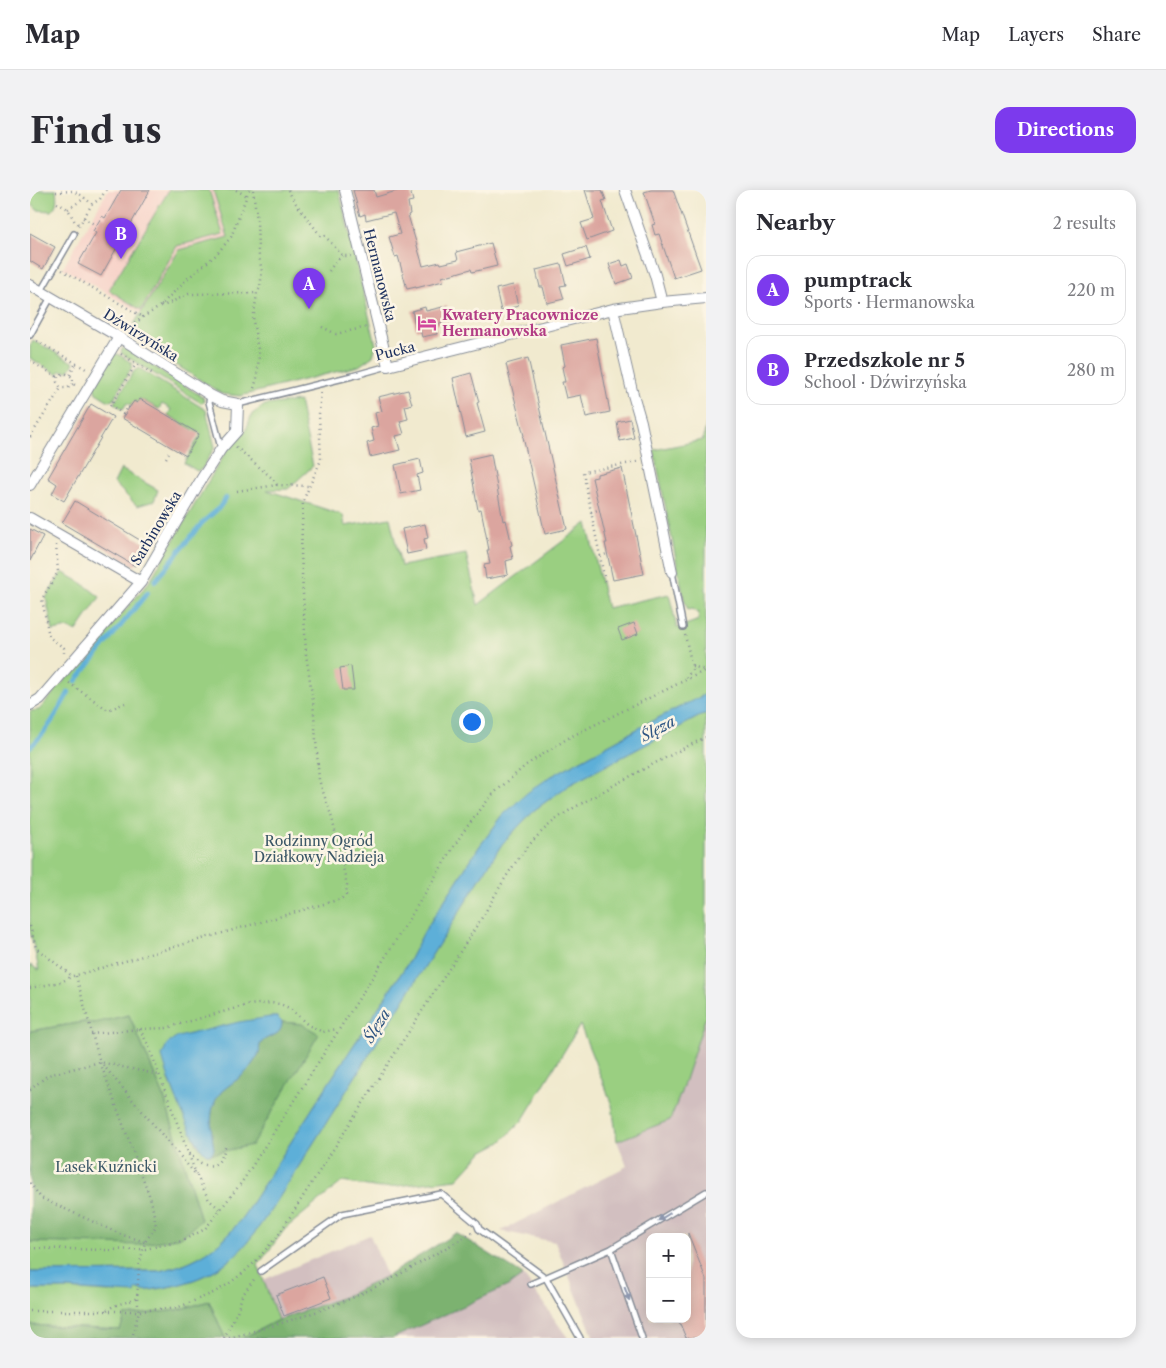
<!DOCTYPE html>
<meta charset="utf-8">
<style>
:root{--surface:#fff;--page:#f2f2f3;--text:#2b2b33;--muted:#7c7c81;--line:#e1e1e2;--accent:#7c3aed}
body{margin:0;font-family:"Libre Caslon Text",serif;background:var(--page);color:var(--text)}
.controls{position:absolute;right:15px;bottom:15px;display:grid;overflow:hidden;border-radius:10px;box-shadow:0 2px 12px #0003}
.controls button{width:45px;height:45px;display:grid;place-items:center;padding:0;border:0;border-bottom:1px solid var(--line);background:var(--surface);color:var(--text);font:25px sans-serif}
.you{position:absolute;left:441px;top:531px;width:18px;height:18px;margin:-12px;border:4px solid #fff;border-radius:50%;background:#1a73e8;box-shadow:0 0 0 8px #1a73e833}
.badge{display:grid;place-items:center;width:32px;height:32px;border-radius:50%;background:var(--accent);color:#fff;font-size:16px;font-weight:700}
.pin{position:absolute;translate:-50% -41px;filter:drop-shadow(0 1px 2px #0008)}
.pin::after{content:'';position:absolute;top:26px;width:18px;height:15px;background:inherit;clip-path:polygon(0 0,100% 0,50% 100%)}
.list{margin:0;padding:0;list-style:none}
h2{display:flex;justify-content:space-between;align-items:center;height:65px;margin:0;padding:0 20px;font-size:21px}
h2 small{font-size:16px;font-weight:400;color:var(--muted)}
.list li{display:grid;grid-template-columns:32px 1fr auto;gap:15px;align-items:center;box-sizing:border-box;height:70px;margin:0 10px 10px;padding:0 10px;border:1px solid var(--line);border-radius:15px}
.list b{display:block;font-size:19px;white-space:nowrap}
.list p{margin:0;font-size:16px;white-space:nowrap;color:var(--muted)}
.list em{font-size:16px;font-style:normal;color:var(--muted)}
.map{position:relative;flex:none;width:676px;height:1148px;overflow:hidden;border-radius:15px}
header{display:flex;align-items:center;gap:30px;box-sizing:border-box;height:70px;padding:0 25px;background:var(--surface);border-bottom:1px solid var(--line)}
header strong{font-size:24px}
nav{display:flex;gap:28px;margin-inline-start:auto;font-size:18px}
.intro{display:flex;align-items:center;justify-content:space-between;box-sizing:border-box;height:120px;padding:0 30px}
h1{margin:0;font-size:35px}
.button{padding:12px 22px;border-radius:15px;background:var(--accent);color:#fff;font-size:18px;font-weight:700}
main{display:flex;gap:30px;padding:0 30px}
aside{flex:1;background:var(--surface);border-radius:15px;box-shadow:0 2px 12px #0003}
.map>svg:first-child{display:block}
.built{fill:#f7d1c8}
.industrial{fill:#d2bfc0;fill-rule:evenodd}
.green{fill:#9acf81;stroke:#5a7f70;fill-rule:evenodd}
.forest{fill:#7bb26f;stroke:#4b7066}
.water{fill:#5dafd8;stroke:#3c6f9b}
.lines{fill:none;stroke-linecap:round;stroke-linejoin:round}
.stream{stroke:#5dafd8;stroke-width:4.5}
.building{fill:#dba59f}
.service-casing{stroke:#868c96;stroke-width:8}
.minor-casing{stroke:#868c96;stroke-width:12}
.path{stroke:#868c96;stroke-width:2.5;stroke-dasharray:1 4;stroke-linecap:butt}
.service{stroke:#fff;stroke-width:5}
.minor{stroke:#fff;stroke-width:10}
.oneway{fill:#8d97ae}
.labels{text-anchor:middle;stroke-width:5;stroke-linejoin:round;paint-order:stroke}
.street-label{font-size:14px;fill:#1b2f5e;stroke:#fcf5e5}
.hotel-label{font-size:14px;font-weight:bold;fill:#b23c85;stroke:#fcf5e5;text-anchor:start}
.park-label{font-size:14px;fill:#3b5767;stroke:#fcf5e5}
.water-label{font-size:15px;font-style:italic;fill:#2f5583;stroke:#fcf5e5}
</style>
<header>
<strong>Map</strong>
<nav><a>Map</a><a>Layers</a><a>Share</a></nav>
</header>
<div class="intro"><h1>Find us</h1><a class="button">Directions</a></div>
<main>
<div class="map">
<svg width="676" height="1148" viewBox="0 0 676 1148">
<rect width="100%" height="100%" fill="#fcf5e5"/>
<filter id="ink" filterUnits="userSpaceOnUse"><feTurbulence type="fractalNoise" baseFrequency=".02" numOctaves="2"/><feDisplacementMap in="SourceGraphic" scale="10" xChannelSelector="R" yChannelSelector="G"/><feConvolveMatrix kernelMatrix="1 2 1 2 8 2 1 2 1" color-interpolation-filters="sRGB"/></filter>
<filter id="wash" filterUnits="userSpaceOnUse"><feTurbulence type="fractalNoise" baseFrequency=".0096" numOctaves="4" result="noise"/><feDisplacementMap in="SourceGraphic" scale="20" xChannelSelector="R" yChannelSelector="G"/><feGaussianBlur stdDeviation="1.12" result="paint"/><feColorMatrix in="noise" values="0 0 0 0 0 0 0 0 0 0 0 0 0 0 0 0 0 1.4 0 .05"/><feComposite in="paint" operator="in"/></filter>
<g filter="url(#wash)">
<rect width="100%" height="100%" fill="#f1eacf"/>
<path class="built" d="M78,0H183L198,47L149,60L111,123L33,78Z"/>
<path class="industrial" d="M676,826V1148H564L525,1052L471,1041L597,976L587,951L640,930L650,905ZM620,1047H657V1129H620Z
M340,1045L357,1086L316,1106L248,1130L233,1090Z
M493,1085L538,1148H363L478,1096Z"/>
<path class="green" d="M0,0H26C27,9 28,15 21,21L7,20L0,12Z
M139,0H179L193,44L147,56L111,120L79,100Z
M183,0H309L346,155L343,166L329,176L210,206L192,204L98,144L149,60L198,47Z
M3,150L44,173L39,181H31L27,184L0,168V156Z
M94,158L173,207L174,212L171,213L91,163L92,159Z
M88,164L102,173V177L83,210L79,211L66,203L64,197L83,165Z
M109,178L176,220L185,257L172,279L167,281L154,273L171,244L138,225L141,219L132,214L129,219L110,209L107,212L104,211L101,215L97,213L93,219L84,213L104,181Z
M269,211L283,276L258,299L237,300L313,325L315,336L360,328L371,376L436,364L448,415L557,333L577,418L639,404L647,438L669,430L668,423L663,419L658,420L654,409L624,260L673,250L676,234V504L620,532L520,587L473,625L449,657L394,742L378,773L302,888L216,1022C194,1055 168,1073 129,1081L0,1082V1052L34,1051L171,1030L133,904L99,825L64,833L54,832L0,841V775L9,780L0,740V521L9,520L119,392L198,258L216,240L222,224L235,215ZM240,827H247L252,832L272,834L181,964H176L167,955L138,888L232,829Z
M91,279L128,300L124,311L107,316L84,293Z
M32,382L52,393L70,407L46,442L39,438L23,441L16,408Z
M676,523V826L650,905L640,930L587,951L582,915L550,835L492,931L471,952L452,962L427,989L350,998L312,992L255,1039L228,1075L248,1130L213,1148H195L179,1111L148,1120L96,1126L90,1140L0,1135V1099H36L78,1102L111,1099L113,1101C153,1096 187,1087 215,1055C226,1042 235,1028 245,1014L472,654L503,621L539,595Z"/>
<path class="forest" d="M99,825L133,904L171,1030L151,1047L109,1055L0,1052V841L54,832L64,833Z
M252,832L272,834L289,844L222,955L181,964L184,959C181,940 177,917 192,901C201,893 211,888 219,879C222,874 227,868 229,863C230,860 229,857 230,855C236,843 252,849 252,832Z
M426,1043L493,1085L478,1096L363,1148H213L248,1130L316,1106L357,1086Z
M179,1111L195,1148H0V1135L90,1140L95,1126L148,1120Z"/>
<path class="water" d="M676,504V523L539,595L503,621L472,654L245,1014C235,1028 226,1042 215,1055C187,1087 153,1096 112,1101L111,1099H106L105,1103L36,1099H0V1082L129,1081C168,1073 194,1055 216,1022L302,888L378,773L394,742L449,657L473,625L497,603L520,587L620,532Z
M240,827H247L252,832C252,849 236,843 230,855C229,858 230,860 229,863C227,868 222,874 219,879C211,888 201,893 192,901C177,917 181,940 184,959L181,964H176C160,950 138,888 132,866L137,854L148,847L209,832Z"/>
<g class="lines">
<path class="stream" d="M125,391L172,333L189,318L196,308
M46,491L118,402
M0,557C17,543 28,521 39,502"/>
</g>
<g id="blocks">
<path class="building" d="M91,0H120L97,41L100,43L94,54L90,52L71,86L48,74L66,43L63,41L72,26L75,28Z
M323,0H344L346,7L370,0H380L383,11L378,12L380,24L378,25L393,76L410,72L411,74L428,70L426,62L461,53L467,76L442,82L441,79L412,87L413,91L386,98V97L377,99L368,66L365,67L359,47L370,44L364,23L336,30L335,24L330,26Z
M555,0H572L576,10L572,11L582,41L557,50L551,33L564,29Z
M621,0H643L671,79L644,88L629,44L625,45L622,35L625,34L614,2Z
M0,43L25,57L13,79L0,71Z
M556,57L560,69L538,76L534,64Z
M591,70L593,76L598,74L603,88L586,94L579,74Z
M531,74L536,95L530,96L534,109L517,113L513,97H510L506,80Z
M483,95L488,116L471,121L466,99Z
M417,116L421,131L405,135L407,144L392,147L390,139L386,140L382,121L395,117L396,121Z
M566,148L580,222L556,227L551,205L536,208L532,192H535L532,177L535,176L531,155Z
M498,168L537,339L515,344L493,247L494,246L476,174Z
M441,183L449,212L447,213L455,242L436,247L423,188Z
M378,200L382,214L375,216L378,229L370,231L374,244L366,246L370,260L340,267L337,253L344,251L341,238L348,236L345,223L352,221L348,207Z
M110,209L169,244L156,266L92,228L104,211L107,213Z
M61,214L83,227L34,311L22,304L27,294L18,288Z
M600,229L604,248L590,251L587,232Z
M461,264L473,331L476,330L482,355L480,356L483,369L476,371L478,385L456,389L454,375L460,374L457,360H459L451,319L448,320L439,269Z
M390,269L393,283L387,285L390,300L371,304L365,275Z
M592,278L614,384L583,390L575,353H577L562,288L567,287V284Z
M45,311L118,355L105,376L32,333Z
M395,334L398,348L394,349L396,360L377,364L372,339Z
M0,339L13,346L0,371Z
M604,433L608,444L592,450L588,439Z
M321,476L324,500H313L310,478Z
M658,1043L676,1089V1148H656L648,1129H657Z
M293,1087L301,1108L254,1126L246,1105Z"/>
</g>
</g>
<g filter="url(#ink)">
<use href="#blocks" fill-opacity="0" stroke="#868c96" stroke-width="1"/>
<g class="lines">
<g class="service-casing">
<path id="service" d="M11,101L44,44
M0,145L21,107
M180,205L179,212L191,258
M208,214L322,186L358,176
M642,382L653,437
M581,1059L612,1148
M231,1081L312,1024L411,1004L447,1034L449,1039L516,1088L550,1148
M501,1094L581,1059L676,1002"/>
</g>
<g class="minor-casing">
<path id="minor" d="M315,0L358,176L583,119L632,112L676,108
M595,0L625,85L632,112
M0,95L89,147L180,205L192,211L208,214L207,241L191,259L172,288L111,392L10,509L0,515
M583,119L602,201L611,232L642,382
M0,295L89,147
M0,328L111,392"/>
</g>
<path class="path" d="M206,0L217,6
M223,0L227,30L228,60L232,82L230,98L227,103L223,131L229,165L227,188L223,202
M258,0L264,11L290,45H294L313,66H321
M26,2L43,1L51,5L62,14
M27,13L38,19L45,32L50,35
M38,19L55,8
M53,28L66,35
M49,36L62,14L70,9L76,0
M32,80L113,127
M299,81L306,71L313,66
M131,115L133,116L159,104L227,103
M292,137L306,144L337,137
M97,140L113,127L128,118L158,88L186,65L201,47L219,0
M7,151L56,179
M91,164L125,185
M0,171L28,187
M40,185L46,173
M43,194L38,198H31L27,192L28,187L34,183C40,185 44,187 43,194L47,196
M80,216L106,174
M84,218L93,224L97,217L100,218
M0,247L31,198
M206,257L242,288L247,295
M136,268L139,263
M207,301L247,295L280,296
M561,322L568,320
M26,355L28,382L12,409L19,447L34,458V463
M570,366L577,364
M575,391L553,282L607,272
M655,445L662,476V480L655,489
M662,476L675,480
M39,493L78,520L95,513
M0,736L6,758L42,786
M46,786L70,872L121,1010L126,1036L115,1052L109,1077L107,1108L109,1121L102,1148
M0,798L31,792L43,786L311,709L316,705L317,695L302,628L289,590L283,511L276,464L271,362L273,311L291,270L289,224L291,201
M110,839L119,857L166,984
M61,844L110,839L136,838L217,815L241,813L250,814L259,818L278,835L293,842L307,839
M73,875L167,986L179,1010L191,1020
M0,900L18,885L70,872L129,885
M159,963C174,980 190,981 195,957
M0,993L11,1008L90,1044L115,1052
M0,1058L75,1060L115,1059L152,1051L175,1039L212,992L356,766L433,642L462,605L496,575L540,547L676,480
M77,1120C88,1112 96,1114 107,1108
M0,1121H109L149,1117L183,1103L197,1095L213,1083L226,1071L249,1044L453,726C471,695 489,661 517,637C531,624 549,615 565,606C601,585 639,566 676,547
M194,1148L207,1122L212,1106L225,1088
M199,1148C239,1137 278,1126 317,1110C360,1092 401,1066 442,1043"/>
<use href="#service" class="service"/>
<use href="#minor" class="minor"/>
</g>
<defs><path id="oneway-solid" d="M-6-.8H1V-3.2L6.5 0L1 3.2V.8H-6Z" transform="scale(1.25)"/></defs>
<g class="oneway">
<use href="#oneway-solid" transform="translate(634 1027) rotate(148)"/>
<use href="#oneway-solid" transform="translate(597 1104) rotate(70)"/>
</g>
</g>
<defs>
<g id="hotel-bare" transform="scale(1.5)"><path d="M-6-4.5h1.5V1H6V5H4.5V3h-9V5H-6ZM-4 0a1.8 1.8 0 1 1 3.6 0ZM.5 0V-2.5h3Q6-2.5 6 0Z" fill="#d1479c" stroke="#fcf5e5" stroke-width="2.5" paint-order="stroke"/></g>
</defs>
<g fill-rule="evenodd">
<use href="#hotel-bare" x="397" y="133"/>
</g>
<g class="labels">
<g class="street-label">
<text transform="translate(350 85) rotate(76)" y="5">Hermanowska</text>
<text transform="translate(111 145) rotate(32)" y="5">Dźwirzyńska</text>
<text transform="translate(365 161) rotate(-14)" y="5">Pucka</text>
<text transform="translate(126 338) rotate(-59)" y="5">Sarbinowska</text>
</g>
<g class="hotel-label">
<text x="412" y="130">Kwatery Pracownicze<tspan x="412" dy="16">Hermanowska</tspan></text>
</g>
<g class="park-label">
<text x="289" y="656">Rodzinny Ogród<tspan x="289" dy="16">Działkowy Nadzieja</tspan></text>
<text x="76" y="982">Lasek Kuźnicki</text>
</g>
<g class="water-label">
<text transform="translate(628 539) rotate(-28)" y="5">Ślęza</text>
<text transform="translate(347 836) rotate(-58)" y="5">Ślęza</text>
</g>
</g>
</svg>
<div class="controls">
<button>+</button>
<button>−</button>
</div>
<div class="you"></div>
<div class="pin badge" style="left:279px;top:119px">A</div>
<div class="pin badge" style="left:91px;top:69px">B</div>
</div>
<aside>
<h2>Nearby<small>2 results</small></h2>
<ul class="list">
<li><span class="badge">A</span><div><b>pumptrack</b><p>Sports · Hermanowska</p></div><em>220 m</em></li>
<li><span class="badge">B</span><div><b>Przedszkole nr 5</b><p>School · Dźwirzyńska</p></div><em>280 m</em></li>
</ul>
</aside>
</main>
